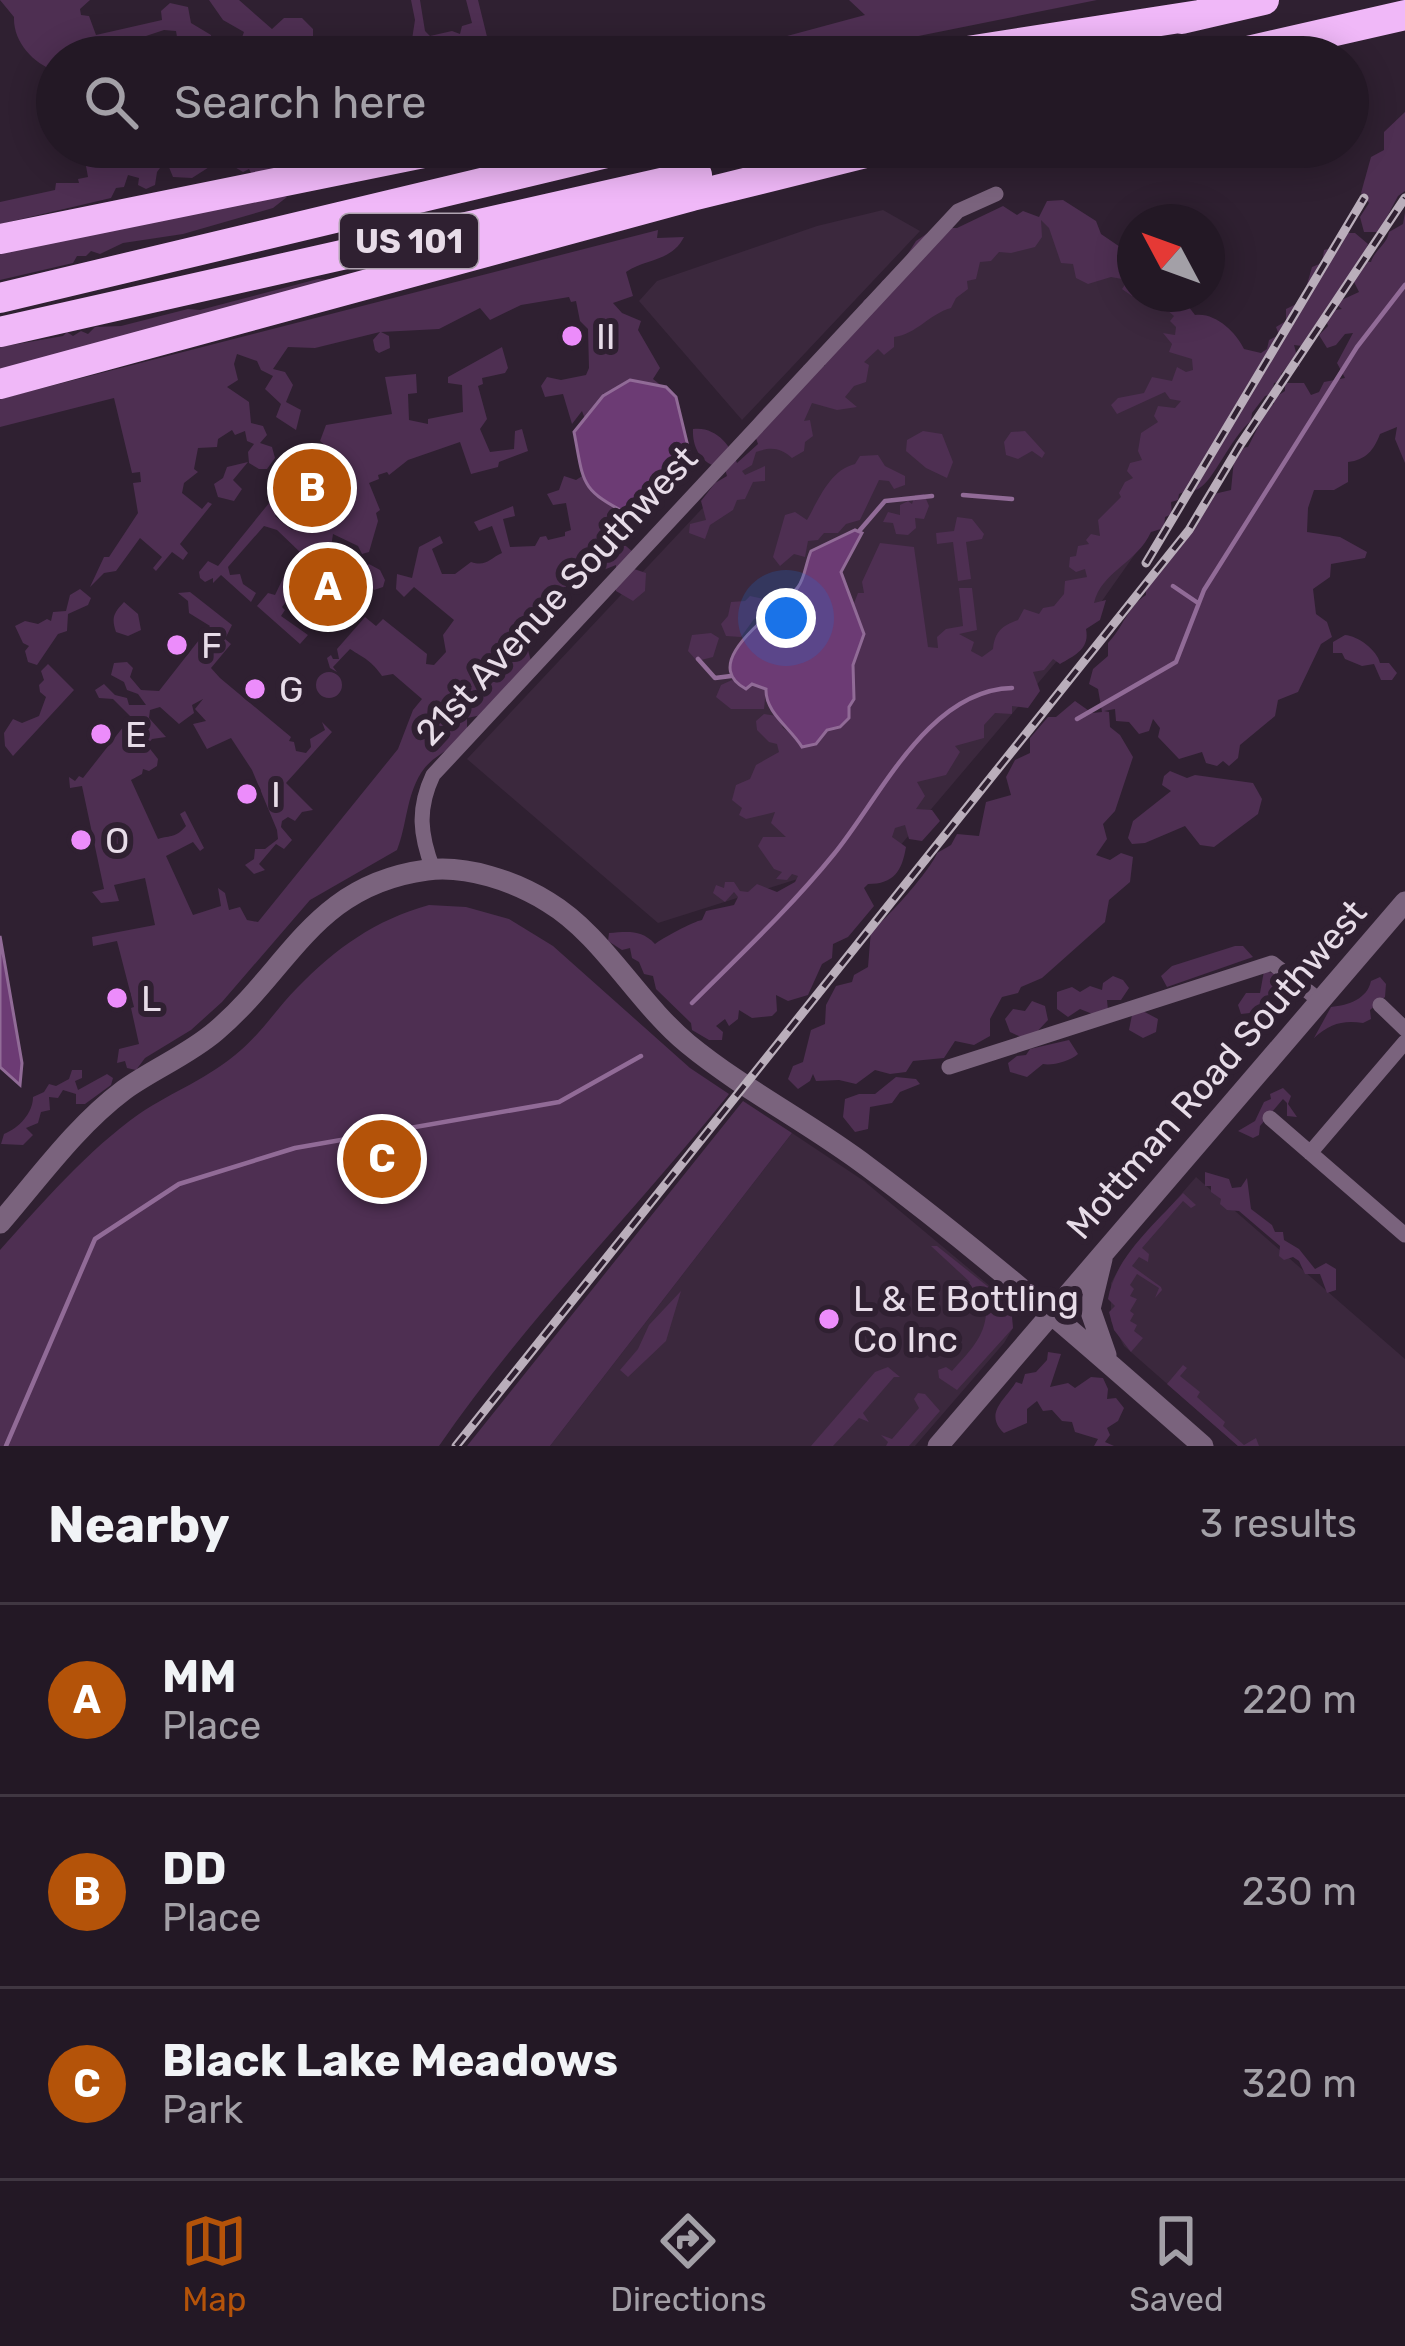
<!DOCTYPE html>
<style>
:root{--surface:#231825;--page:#2f2532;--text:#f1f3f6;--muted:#a3a0a7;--line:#403742;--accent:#b45309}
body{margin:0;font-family:Rubik,sans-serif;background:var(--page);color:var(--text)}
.compass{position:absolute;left:1117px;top:204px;width:108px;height:108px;border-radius:50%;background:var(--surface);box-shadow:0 6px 30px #0003;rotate:311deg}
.you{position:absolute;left:786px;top:618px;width:42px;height:42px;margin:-30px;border:9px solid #fff;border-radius:50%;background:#1a73e8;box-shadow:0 0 0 18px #1a73e833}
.badge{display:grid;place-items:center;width:78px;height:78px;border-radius:50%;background:var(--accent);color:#fff;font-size:39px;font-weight:700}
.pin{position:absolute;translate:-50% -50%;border:6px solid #fff;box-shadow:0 3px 12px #0006}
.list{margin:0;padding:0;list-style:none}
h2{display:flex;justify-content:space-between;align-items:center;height:156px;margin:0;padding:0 48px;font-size:51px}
h2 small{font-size:39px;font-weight:400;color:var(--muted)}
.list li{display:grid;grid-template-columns:78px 1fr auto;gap:36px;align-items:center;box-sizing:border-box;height:192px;padding:0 48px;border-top:3px solid var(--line)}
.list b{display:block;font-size:45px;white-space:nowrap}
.list p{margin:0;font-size:39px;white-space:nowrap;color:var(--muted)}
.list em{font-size:39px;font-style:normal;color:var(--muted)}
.icon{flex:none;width:66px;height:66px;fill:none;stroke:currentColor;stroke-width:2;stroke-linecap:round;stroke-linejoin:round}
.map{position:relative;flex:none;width:1405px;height:1446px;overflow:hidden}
.search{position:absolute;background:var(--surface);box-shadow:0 6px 30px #0003;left:36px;right:36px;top:36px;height:132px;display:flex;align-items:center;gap:30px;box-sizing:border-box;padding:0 42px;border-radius:66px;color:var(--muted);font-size:45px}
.sheet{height:732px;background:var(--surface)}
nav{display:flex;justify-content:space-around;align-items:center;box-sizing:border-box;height:168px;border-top:3px solid var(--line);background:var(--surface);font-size:33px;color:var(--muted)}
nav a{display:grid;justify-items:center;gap:6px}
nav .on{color:var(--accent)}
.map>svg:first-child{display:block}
.built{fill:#3b283d}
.green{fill:#4e2f52}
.water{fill:#6c3b74;stroke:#916b97;stroke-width:3}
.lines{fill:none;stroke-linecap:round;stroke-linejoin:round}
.stream{stroke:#916b97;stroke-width:4.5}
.minor{stroke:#7a637d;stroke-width:15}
.tertiary{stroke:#7a637d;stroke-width:21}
.motorway{stroke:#f0b8f8;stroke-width:30}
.rail-casing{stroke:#baaebb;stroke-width:9}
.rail{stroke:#2f2031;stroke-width:4.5;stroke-dasharray:14;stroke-linecap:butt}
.poi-dot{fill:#ec8cfb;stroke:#2f2031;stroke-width:4.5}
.labels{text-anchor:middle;stroke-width:12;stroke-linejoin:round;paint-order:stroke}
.shield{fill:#2f2031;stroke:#b0a4b1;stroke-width:3}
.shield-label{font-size:33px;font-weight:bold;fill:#e7dce8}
.poi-label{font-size:36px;fill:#e7dce8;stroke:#2f2031;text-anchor:start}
.street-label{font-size:36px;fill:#e7dce8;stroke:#2f2031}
</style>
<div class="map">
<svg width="1405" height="1446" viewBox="0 0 1405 1446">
<rect width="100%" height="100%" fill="#2f2031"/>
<path class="built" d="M883,210L920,231L742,420L639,301L657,281L817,226Z
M1062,215L1135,273V294H1161L1253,368L1207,452L1073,642L899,847L658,923L467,759L958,236Z
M792,1133L864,1181L1009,1302L1013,1328L1004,1343L915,1446H550Z
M1196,1177L1405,1359V1446H1238L1124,1346L1111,1321V1283L1123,1261Z"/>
<path class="green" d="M0,0H90L80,9L81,15L89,16L96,35L162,20L161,11L170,3L188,7L191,23L211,35L212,44L202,57H178L185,45L178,43L176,31L164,30L137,39L141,56L57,57V82L55,71C33,63 13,42 14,17Z
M209,0H239L272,29L284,18H302L313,29V46L298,56L270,54L265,42L252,50L244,49L240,43L244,32L223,20Z
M411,0H420L425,31L430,36L452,31L460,34L462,26L472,23L466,0H478L492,57H479L475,44L466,46L464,41L455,44L456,52L444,53L447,57H421L426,50L411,46L415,20Z
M849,0H1097L814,57H709L865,15Z
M1405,112V191L1398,196L1379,232H1364L1360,217L1369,203L1361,193L1371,157L1384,150V132Z
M90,147H161L164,153L191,149L205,152L211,147H390L350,158L325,147L304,153L297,164L254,179L249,169L243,172L233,166L219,168L214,164L192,178L173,177L166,160L157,172L155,185L146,189L138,185L139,178L128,175L124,187L116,188L111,198L0,224V202L55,190L56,183H79L78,179L88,177L86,166L96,164Z
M278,195L287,197L273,208L183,234L123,243L100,254L91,251L86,256H77L73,263L0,280V252Z
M1063,200L1096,221L1101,234L1126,251L1135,267L1136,294L1132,296L1122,289L1128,280L1111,277L1088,284L1076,278L1073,264L1061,263L1049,228L1041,220L1042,237L1035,247L1011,253L999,252L991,261L980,262L976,279L967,281L968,289L956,298L951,308C929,314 917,334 894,337V347L884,355L878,349L864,362L869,365L866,382L854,386L845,397L857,407L837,410L812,403L804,421L810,420L813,436L805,442L804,451L792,458C780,447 770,447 756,452L752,465L742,471L745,475L765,466V481L753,482L745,499L737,500L733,510L710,525L705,539L689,533L690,524L706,520L701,501L715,483L727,476L725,469C703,466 692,450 693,429C716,426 731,446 737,463L758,444L751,424C765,401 792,389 804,365L825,366L819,350L860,310L864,300L879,291L882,281L897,271L916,241L935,228H957L1003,206L1017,215L1023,211L1039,217L1047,201Z
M1405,212V463L1395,439L1397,427L1380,434C1374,450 1366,460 1348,462V482L1334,490H1314L1308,508L1307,532L1340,537L1367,552L1365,558L1331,564L1330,577L1313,589L1316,614L1327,622L1332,637L1321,644L1298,692L1278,700L1275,716L1240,745L1238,758L1229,766L1223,761L1217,766L1206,763L1202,752L1179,759L1158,737L1160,728L1153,719L1149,731L1139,734L1129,722L1116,721L1115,709L1104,711L1109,712L1110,727L1120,735L1133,757L1115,811L1103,824L1107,839L1096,855L1110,860L1121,853L1133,857L1130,882L1109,900L1105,922L1042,978L1021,987L1018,993L1002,997L990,1019V1036L974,1045L955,1041L944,1058L913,1061L906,1072L890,1074L875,1070L856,1084L839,1080L816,1081L813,1074L810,1081L798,1089L788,1079L793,1066L803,1062L811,1030L825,1024L826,1005L836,986L852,982L854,975L868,967L871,930C885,922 932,868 937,853L951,845L957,834L979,836L986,802L1011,795L1006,777L1015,760L1030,753V738L1048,717H1056L1075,701L1092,713L1102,712L1098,689L1089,684L1093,669L1108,656V643C1123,628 1127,607 1146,595L1145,579L1164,568L1168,552L1178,551L1176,540L1214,494L1231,490L1235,449L1248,447L1259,425L1261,410L1274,404V398L1285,391V383H1304L1311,395L1319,392L1324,382L1345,378L1337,363L1353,333L1345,334L1336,345L1327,348L1319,335L1328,326L1325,317L1329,311L1342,309L1335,303L1359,292L1351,276L1302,346L1294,345L1300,367L1291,362L1281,374V382L1274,383L1272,394L1265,396L1252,413L1251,421C1230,438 1214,481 1198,489C1192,492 1185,491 1179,494L1178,500L1171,502L1172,514L1165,517L1164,528L1151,532C1137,563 1101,572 1094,603L1106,600L1100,620L1086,629C1090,649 1075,655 1060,664L1053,659L1044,670L1033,672L1040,691L1028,708L1012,706V714L995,713L984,725V738L955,746L960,752L946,775L917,782L925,796L916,809L932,810L940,821L922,841L909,839L905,825L895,828L892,837L906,847C902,871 894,884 868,884L864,888L874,906L848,937L833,944L832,958L822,964L808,995L788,1001L776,995L777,1011L772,1016L752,1018L739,1010L738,1019L729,1026L725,1019L716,1026L723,1032L722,1040H709L692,1030L691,1023L656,989L653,976L644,974L639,962L632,958L630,948L622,950L608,941L609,933C627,932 641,929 655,944C661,939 694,921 702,920L706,911L734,905L738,897L734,892L725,902L713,893L716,885L724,888L725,882H734L740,891L748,892L757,884L777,892L795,882L798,876L792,874L787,880L776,879L782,872L774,869L758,846L763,837H786L771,823L775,812L746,819L739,815L742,808L732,800L736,785L750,779L756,765L779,752L777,744L769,742L757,730L756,721L764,714L777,716L783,728L797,738L827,730L854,699L853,666L864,634L853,606L858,593H864L862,582L880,543L914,547L928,647L938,648L937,637L946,629L963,626L959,588H972L977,630L959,634L974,642L971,651L982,657L993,649C995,631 1002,626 1018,620L1024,609L1039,614L1043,608L1054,606L1064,594L1065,581L1087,577L1085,569L1076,572L1069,567L1070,557L1076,556L1078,546L1089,544L1086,540L1091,534L1100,536L1098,520L1121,497L1119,493L1125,482L1133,478L1127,471L1130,463L1142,460L1138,451L1141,433L1158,422L1154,416L1158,406L1175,408L1181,401L1170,399L1165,392L1117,414L1111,405L1118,398L1144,393L1152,377L1172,381L1177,367L1186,372L1193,370L1192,359L1169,352L1172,344L1163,333L1175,335L1176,327L1170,321L1174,316L1155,300L1158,294H1179L1195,315C1215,312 1236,332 1244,349L1261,353L1267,349L1269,340L1279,335L1276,327L1286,321V309L1309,298L1306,288L1312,267L1322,263L1324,250L1341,246L1347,233H1355L1368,244L1361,261L1371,262C1375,249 1387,245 1389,232L1403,224Z
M658,230L657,238L684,237C671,262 647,258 626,272L633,296L613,303L622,313L641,321L638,330L660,368L653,379L663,387L606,396L604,393L585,419L582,411L572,424L563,394L545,397L541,386L547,377L561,380L586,375L589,368L588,329L580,321L576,301L571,302L569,297L521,305L490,320L480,308L439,329L381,332L389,336L390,348L379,353L375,350L373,340L380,332L315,348L288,347L273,369L285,372L293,385L286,402L301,410L296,430L276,417L281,404L265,389L273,376L261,370L257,361L237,354L234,364L238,380L227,387L249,402L251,423L263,426L267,435L260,443L272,447L275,458L267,469H259L249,463L248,452L254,444L247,441L245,431L235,435L232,430L218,439L217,447L198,448L194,469L198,472L184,483L182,493L202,509L208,502L212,504L180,544L188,553L183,560L172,552L156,571L153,568L162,557L140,538L116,571L104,573L90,587L104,557H109L138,513L133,483L141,482L140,472L132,473L114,398L0,427V399Z
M318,279L332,280L0,371V347L63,336L67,332L73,336L81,331L88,334L95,327L121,326L188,309L200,310Z
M502,347L508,368L505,373L482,378L483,384L478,386L487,419L480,429L490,452L514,449L515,431L522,429L528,451L499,462L498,467L471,474L460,442L408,460L389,475L387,472L378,475L379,479L369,483L380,510L376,513L378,521L369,552L362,554L358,546L333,534L330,554H317L319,574L306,590L292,594L282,607L285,610L281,616L308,635L300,644L257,606L268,593L275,595L288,568L299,566L302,554L277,530L264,526L228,567L230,575L240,574L243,584L256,593L251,602L221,575L213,583V578L205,582L200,578L199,572L208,561L218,566L278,492L286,499L275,516L292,530L309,520L319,505L317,494L332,485L344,462L320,441L326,425L392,414L385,377L416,374L417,393L408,394L409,420L428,424V419L463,412L462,385L448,383V377Z
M923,431L942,434L953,462L947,478L926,468L906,451L907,440Z
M1025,431L1045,453L1042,458L1032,451L1018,459L1006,455L1004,442L1011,432Z
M878,455L885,466L905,476V485L894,489L889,481L879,480L860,520L846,524L838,533H824L818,540L808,541L805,557L794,554L780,566L773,557L785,515L795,512L807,520C819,499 830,470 855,464L860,456Z
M248,462L233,480L242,489L234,501L218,497L214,484L223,478L227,467Z
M590,471L623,516H616L625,520L620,541L633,552L634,569L646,573L645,591L633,601L616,591V565L596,573L591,582L554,589L556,622L536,627L524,636L531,661L487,714L467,718V734C453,750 433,754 421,773C406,797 407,825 397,850L310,900L222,1002L191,1030L145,1058L136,1070L127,1068L125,1061L117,1063L119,1049L139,1044L131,1008L134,1007L117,941L93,946L92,937L155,925L145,878L114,885L119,901L101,903L92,892L104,889L82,786L70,788L69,777L75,781L79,776L83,778L131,717L113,699L99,698L95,690L104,684L115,695L127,698L129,705H146L138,694L127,690L124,682L111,675L114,663L127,662L133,668L130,677L141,690L159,691L210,626L189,613L188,601L178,593L190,592L232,625L225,639L231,644L211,668L220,678L291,737L289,741L294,742L296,751L306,753L311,747L310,739L325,730L322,722L332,732L286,783L313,810L302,812L295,821L288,817L282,821L281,827L292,840L284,849L276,844L259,864L265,870L254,874L245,865L254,859L255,849H265L278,839L277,830L252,770L231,738L207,749L193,724L206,721L195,709L203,699L192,705L194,713L179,724L160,707L150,710L149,718L166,737L152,739L147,745L158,759L157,766L149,771L143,769L142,774L131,780L158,839C171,835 176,838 186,826L180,814L185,811L204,848L200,851L193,842L166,856L193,915L221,906L218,888L225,893L229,910L240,907L247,920L258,922L398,749L413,710L422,699L393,674L382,676C372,661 364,658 350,649L333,667L337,672L330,668L327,658L331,655L333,659H339L337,649L365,617L376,626L383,619L427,654L426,664L434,665L446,652L443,635L454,620L414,587L404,597L396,589L397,574L412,578L419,547L440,536L443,543L432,549L442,574H455L471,562C486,567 489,559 502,553L492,526L479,531L474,522L513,506L515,516L503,519L510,547L535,546L540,537L546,536L548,540L565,536V532L571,530L566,503L553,505L547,494L559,490L564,476L576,480Z
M924,494L929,506L924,519L915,518L916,528L908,535L896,534L893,523L883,522L888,512L900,515V505L908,501L912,504L915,495Z
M957,517L972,519L984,534L982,539L966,542L971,579L958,581L953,542L937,544L936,533L954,531Z
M369,564L380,570L385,580L383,587L374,590L362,580L346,593V583Z
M80,589L91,598L88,605L68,614L67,631L58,634L37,665L28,662L25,651L29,646L23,643L15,626L25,621L38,624L47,619L51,621L53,612L66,611L70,595Z
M750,596L769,600L762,617L754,619L741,637L726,636L721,624L728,616L731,602L745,601Z
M124,602L138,614L141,630L128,636L116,632C111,617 114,613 124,602Z
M711,633L719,638L713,657L697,661L688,651L692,635Z
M1345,635C1358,636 1377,650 1380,663H1389L1397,673L1392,680H1381L1374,664L1362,666L1345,659L1342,653H1333V642Z
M48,664L74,690L13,756L5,746L4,733L13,719L22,723L39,716L46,697L40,692L39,685L44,680L41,671Z
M316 685a13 13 0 1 1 26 0a13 13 0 1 1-26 0Z
M732,680L766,689L764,709H731L716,697L721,685Z
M1170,771L1187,778L1195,775L1253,783L1262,799L1258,814L1214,847L1200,845L1185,826L1145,843L1132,844L1128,838L1133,821L1171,791L1162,785L1164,776Z
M429,905L466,907L509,919L553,946L690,1068L729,1094C634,1213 525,1320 439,1446H0V1250C43,1202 87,1151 139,1114C173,1091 210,1078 241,1050C262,1032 278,1007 297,988C336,948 375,920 429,905Z
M1235,946H1243L1253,957L1167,987L1161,976L1172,966Z
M1264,971L1283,975L1290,982L1286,988L1289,994L1268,999L1271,1006L1266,1019L1254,1021L1250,1013L1241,1014L1238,1005L1246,993H1260Z
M1113,976L1123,980L1129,988L1121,1000H1107L1108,1010L1095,1015L1080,1009L1068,1017L1057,1009V992L1072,987L1080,992L1090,986L1102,990L1103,983Z
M1380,977L1386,984L1385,997L1370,1010L1371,1019L1363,1023C1342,1020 1330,1024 1314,1038L1331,1007C1349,1005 1367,999 1371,981Z
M1032,1001L1045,1006L1048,1020L1033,1036L1021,1037L1010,1032L1005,1019L1013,1009L1025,1011Z
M1139,1009L1158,1019L1156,1032L1143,1038L1129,1030L1132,1015Z
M1069,1040L1078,1054C1070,1061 1052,1066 1043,1064L1027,1077L1010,1072L1008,1063L1017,1056L1026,1055L1030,1049Z
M72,1070H82V1078L75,1081L78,1090L107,1074L113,1078L111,1085L85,1104H76V1094L63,1090L58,1098L49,1097L50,1110L41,1112L38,1123L26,1128L33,1135L23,1145L1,1144L4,1134C19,1128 33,1113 33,1097L44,1092L49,1084L56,1086L69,1079Z
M896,1077L916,1079L920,1084L900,1092L892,1103L870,1107L868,1129L855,1132L843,1117L845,1099L859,1094H875Z
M1283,1088L1291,1096L1288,1104L1297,1117L1287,1116V1103L1283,1099L1260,1126L1259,1135L1253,1138L1238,1131L1255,1121L1264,1102L1271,1099L1270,1094Z
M743,1101L792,1133L550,1446H467Z
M1205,1172L1229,1179L1232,1188L1241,1187L1247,1178L1251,1209L1272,1225L1275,1232H1283L1284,1240L1299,1249L1315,1269L1326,1263L1336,1269V1290L1327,1293L1320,1274H1305L1299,1261L1293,1257L1284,1260L1279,1256L1280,1246L1239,1211L1227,1210L1220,1204L1221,1199L1211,1192V1186H1205Z
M1183,1193L1196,1205L1191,1208L1183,1201L1142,1248L1149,1254L1148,1262L1139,1257L1132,1266L1161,1287L1162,1290L1155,1298L1159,1288L1137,1274L1130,1285L1134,1289L1130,1296L1137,1299L1130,1311L1134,1314L1130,1321L1137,1325L1134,1331L1143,1338L1131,1352L1114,1330L1109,1312L1115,1306L1108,1299C1115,1257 1156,1223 1183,1193Z
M931,1246H937L1011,1305L1013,1328L957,1390L939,1378L938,1370L946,1367L952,1371C968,1353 985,1337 986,1313L975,1311L964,1291L970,1282Z
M681,1291L666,1341L628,1377L620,1370L638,1349L649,1325Z
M1048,1352L1061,1354L1050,1387L1068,1383L1075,1388L1091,1377L1103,1378L1108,1389L1107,1399L1116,1398L1124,1408L1118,1421L1107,1428L1110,1435L1105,1442L1114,1446H1094L1098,1439L1075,1432L1072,1422L1062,1421L1052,1410L1043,1411L1037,1401L1027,1409V1423L1004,1433C983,1413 1006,1399 1016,1382L1022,1384L1025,1374L1036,1372L1047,1360Z
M1183,1365L1187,1368L1180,1376L1200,1392L1197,1397L1225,1422L1223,1426L1244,1445L1256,1438L1259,1446H1238L1167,1384Z
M888,1367L900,1377H894L863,1413L869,1422L859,1418L833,1446H811L875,1372Z
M918,1393L925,1394L940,1411L909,1446H886L888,1442L881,1435L892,1439L919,1408L914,1399Z"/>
<path class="water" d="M630,380L666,387L676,397L691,459L688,472L657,505L628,514C579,489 584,483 574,432L603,396Z
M855,530L862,533L841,572L864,634L853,665L854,699L849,707V718L840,727L827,730L816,744L802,747C791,728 765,713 766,689L752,684L746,689C695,661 781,610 798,587C805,578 806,562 811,551Z
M0,936L22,1063L20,1085L0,1067Z"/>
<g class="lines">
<path class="stream" d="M963,495L1012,499
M860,530L885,501L932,496
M1173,586L1198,603
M698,659L715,678L731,676
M1077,719L1176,662L1204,590L1357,347L1405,285
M692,1003C740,955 791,907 834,854C880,798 928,690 1012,688
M6,1446L95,1239L179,1184L295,1148L559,1102L641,1056"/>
<path class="minor" d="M433,869C420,835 417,809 433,775L958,211L996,194
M1380,1005L1405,1029
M949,1067L1272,963L1319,1000
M1270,1118L1405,1235
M1310,1153L1405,1042"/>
<path class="tertiary" d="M0,1223C39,1178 76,1126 124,1090C153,1069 188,1055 216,1031C291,967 314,885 427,870C467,865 514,881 548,902C603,935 637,1002 688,1044C744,1090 810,1123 868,1167C985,1254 1094,1350 1203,1446
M1102,1259L1090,1309L1106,1355
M938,1446L1405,902"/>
<path class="motorway" d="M1182,19L1264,0
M929,57L1199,15
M1221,57L1405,15
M0,239L453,147
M0,298L632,147
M0,332L697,175
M0,384L692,196L890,147"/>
<g class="rail-casing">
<path id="rail" d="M1146,563L1364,198
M456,1446L1189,530L1240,445L1405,198"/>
</g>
<use href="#rail" class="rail"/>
</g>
<g class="poi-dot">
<circle cx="572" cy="336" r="12"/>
<circle cx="177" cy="645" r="12"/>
<circle cx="255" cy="689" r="12"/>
<circle cx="101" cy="734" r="12"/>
<circle cx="247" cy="794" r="12"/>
<circle cx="81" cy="840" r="12"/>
<circle cx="117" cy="998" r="12"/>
<circle cx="829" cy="1319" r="12"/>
</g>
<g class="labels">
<rect class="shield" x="340" y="214" width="138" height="54" rx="9"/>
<g class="shield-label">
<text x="409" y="253">US 101</text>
</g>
<g class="poi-label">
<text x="596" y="349">II</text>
<text x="201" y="658">F</text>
<text x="279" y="702">G</text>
<text x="125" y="747">E</text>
<text x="271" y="807">I</text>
<text x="105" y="853">O</text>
<text x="141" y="1011">L</text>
<text x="853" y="1311">L &amp; E Bottling<tspan x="853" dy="41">Co Inc</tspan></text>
</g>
<g class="street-label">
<text transform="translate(556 595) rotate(-47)" y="13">21st Avenue Southwest</text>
<text transform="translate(1216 1069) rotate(-49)" y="13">Mottman Road Southwest</text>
</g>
</g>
</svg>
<svg class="compass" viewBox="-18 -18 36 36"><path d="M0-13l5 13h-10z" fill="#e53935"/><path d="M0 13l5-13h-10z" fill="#a3a0a7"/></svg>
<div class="you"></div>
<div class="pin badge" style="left:328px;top:587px">A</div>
<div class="pin badge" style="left:312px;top:488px">B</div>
<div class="pin badge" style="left:382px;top:1159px">C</div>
<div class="search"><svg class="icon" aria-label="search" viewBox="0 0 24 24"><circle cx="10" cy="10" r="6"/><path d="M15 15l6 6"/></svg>Search here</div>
</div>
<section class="sheet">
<h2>Nearby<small>3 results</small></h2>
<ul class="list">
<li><span class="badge">A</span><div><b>MM</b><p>Place</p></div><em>220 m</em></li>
<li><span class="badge">B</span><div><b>DD</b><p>Place</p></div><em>230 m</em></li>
<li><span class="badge">C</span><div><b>Black Lake Meadows</b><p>Park</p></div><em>320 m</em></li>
</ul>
</section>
<nav>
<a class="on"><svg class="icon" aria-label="map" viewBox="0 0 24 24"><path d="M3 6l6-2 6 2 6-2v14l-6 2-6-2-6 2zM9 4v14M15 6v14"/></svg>Map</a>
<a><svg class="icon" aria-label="directions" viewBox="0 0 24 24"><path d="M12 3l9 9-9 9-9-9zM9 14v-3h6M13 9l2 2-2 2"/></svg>Directions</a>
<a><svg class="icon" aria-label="saved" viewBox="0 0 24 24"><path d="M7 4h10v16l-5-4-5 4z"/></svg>Saved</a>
</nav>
